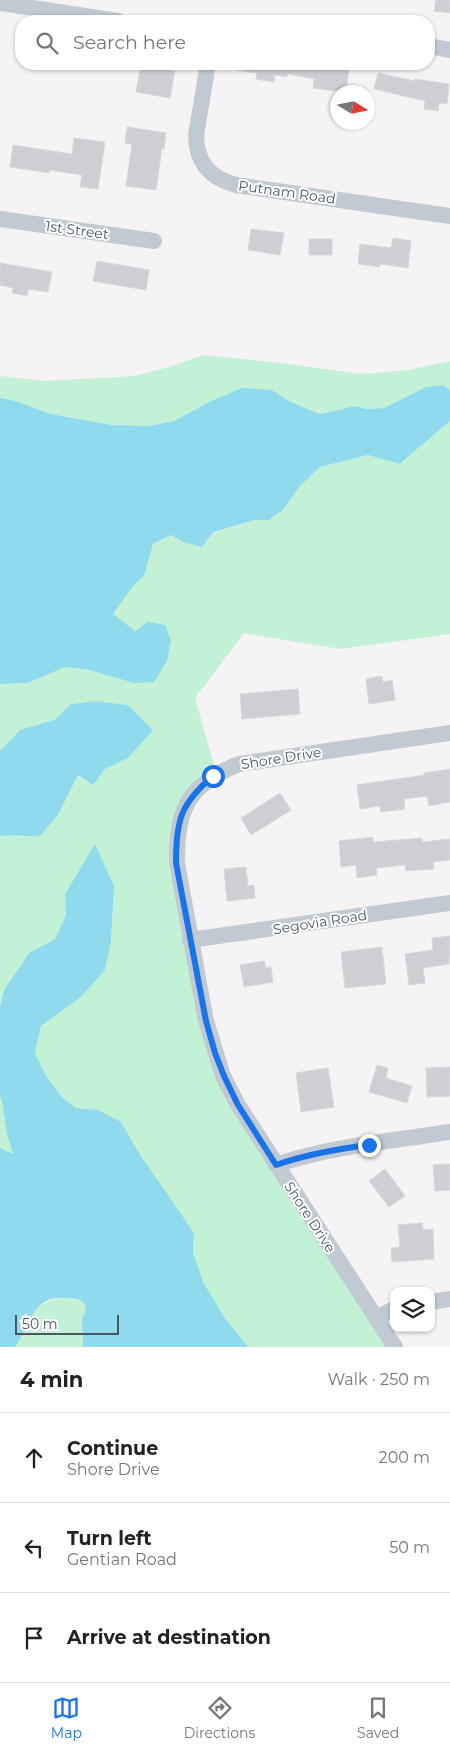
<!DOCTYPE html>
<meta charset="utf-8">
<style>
:root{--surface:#fff;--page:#f2f2f2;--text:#222;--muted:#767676;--line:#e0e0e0;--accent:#1a73e8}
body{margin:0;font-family:Montserrat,sans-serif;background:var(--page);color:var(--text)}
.controls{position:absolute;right:15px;bottom:15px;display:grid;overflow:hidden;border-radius:10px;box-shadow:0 1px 4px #0004}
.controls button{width:45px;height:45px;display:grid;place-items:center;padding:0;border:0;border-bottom:1px solid var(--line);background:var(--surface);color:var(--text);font:25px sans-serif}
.compass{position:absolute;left:330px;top:85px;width:45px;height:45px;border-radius:50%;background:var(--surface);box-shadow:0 1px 4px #0004;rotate:100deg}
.scale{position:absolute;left:15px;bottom:12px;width:104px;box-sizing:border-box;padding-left:5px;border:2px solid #4a5661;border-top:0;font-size:14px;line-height:18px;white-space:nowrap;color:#4a5661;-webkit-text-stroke:4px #fff;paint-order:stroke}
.stop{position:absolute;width:15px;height:15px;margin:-11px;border:4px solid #1a73e8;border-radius:50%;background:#fff}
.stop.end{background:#1a73e8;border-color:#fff;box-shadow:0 1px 5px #0008}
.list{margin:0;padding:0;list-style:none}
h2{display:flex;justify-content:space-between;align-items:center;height:65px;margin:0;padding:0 20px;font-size:21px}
h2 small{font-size:16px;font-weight:400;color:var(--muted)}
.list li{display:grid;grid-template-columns:32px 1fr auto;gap:15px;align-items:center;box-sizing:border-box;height:90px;padding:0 20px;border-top:1px solid var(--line)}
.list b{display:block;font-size:19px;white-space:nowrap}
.list p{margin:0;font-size:16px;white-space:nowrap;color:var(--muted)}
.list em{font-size:16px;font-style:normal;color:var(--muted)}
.icon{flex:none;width:28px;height:28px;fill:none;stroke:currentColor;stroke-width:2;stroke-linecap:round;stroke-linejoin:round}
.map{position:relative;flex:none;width:450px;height:1347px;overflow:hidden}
.search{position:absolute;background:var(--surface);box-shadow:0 1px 4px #0004;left:15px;right:15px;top:15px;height:55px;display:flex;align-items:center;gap:12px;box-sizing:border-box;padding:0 18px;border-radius:20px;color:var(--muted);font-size:19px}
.sheet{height:335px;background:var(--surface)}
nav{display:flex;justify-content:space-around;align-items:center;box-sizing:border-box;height:70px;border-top:1px solid var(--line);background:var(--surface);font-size:14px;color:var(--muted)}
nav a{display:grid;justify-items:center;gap:2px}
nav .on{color:var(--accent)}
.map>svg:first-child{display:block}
.green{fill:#c3f1d5}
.water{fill:#90daee}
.building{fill:#cdcfd5;stroke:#d7d9de}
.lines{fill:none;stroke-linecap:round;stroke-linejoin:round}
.minor{stroke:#c1cad2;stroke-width:16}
.route{stroke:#1a73e8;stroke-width:6}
.labels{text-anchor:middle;stroke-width:4;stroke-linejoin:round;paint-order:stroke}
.street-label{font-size:14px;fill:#4a5661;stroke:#fff}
</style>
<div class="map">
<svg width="450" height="1347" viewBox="0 0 450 1347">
<rect width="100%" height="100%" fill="#f5f3f3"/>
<path class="green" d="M204,355L280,363L361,374L409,370L450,361V390L443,385L426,387L384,408L366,409L355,406L320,414L291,402L272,390L207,403L174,421L149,426L112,425L51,414L16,401L0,398V376L45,381L135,376L169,367Z
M450,421V634L340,649L244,633L195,698L214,765L185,794L172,825L213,1070L387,1347H248C229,1323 188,1274 194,1243L121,1122L98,1110L76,1108L62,1097L46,1076L35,1053L41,1026L81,997L105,969L111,942L114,887L95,845L65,894L66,915L55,939L29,953L4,990L0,1006V836L8,834L23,837L58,815L78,775L93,785L105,769L128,758V705L96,701L71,704L54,720L20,730L0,751V684L28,683L65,667L89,670L134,683L135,631L112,615L133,586L144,576L153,544L171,535L183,542L202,547L214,533L255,520H269L283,510L300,486L320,467L368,455L401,464Z
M0,1096L2,1102L7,1134L13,1154L0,1148Z
M62,1297L81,1300L86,1305V1310L82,1319L83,1347H15C34,1321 24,1306 62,1297Z"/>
<path class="water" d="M443,385L450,390V421L400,464L368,455L320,467L300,486L283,510L269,520H255L214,532L202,547L183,542L171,535L153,544L144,576L133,586L113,614L135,631L148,622L165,625L171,640L167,661L154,682L134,683L89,670L65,667L28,683L0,684V398L16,401L51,414L112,425L149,426L174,421L207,403L242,388L272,390L291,402L320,414L355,406L366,409L384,408L426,387Z
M96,701L128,705L153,730L128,758L105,769L93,785L78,775L58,815L40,836C27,837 12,834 0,836V751L20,730L54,720L71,704Z
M95,844L114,886L111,942L105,970L81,997L41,1026L35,1053L46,1076L62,1097L76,1108L98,1110L121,1122L141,1156L194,1233L193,1253L204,1284L225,1318L248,1347H83L82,1319L86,1310L85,1305C81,1298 75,1299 68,1298C31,1294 31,1325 15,1347H0V1148L13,1154L7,1134L2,1102L0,1096V1006L4,990L29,953L55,939L66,915L65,894Z"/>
<path class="building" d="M436,0H450V13L434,11Z
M141,64L175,71L170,98L136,92Z
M237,64H327L349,67L346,92H343L313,88L314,79L288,74L287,77L275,75L274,82L256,79L257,73L236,70Z
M378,73L415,81V79L449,84L447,104L439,103L438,111L424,109L425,101L374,89Z
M127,127L166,133L164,149L162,148L156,190L126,186L132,144L125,143Z
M74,138L105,142L98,189L80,187L82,175L49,170V173L10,167L13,145L72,154Z
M251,229L284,233L280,255L248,250Z
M393,238L411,241L408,268L380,264V267L358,264L360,244L391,248Z
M309,239H332V255H309Z
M97,261L149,270L146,290L93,281Z
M0,263L52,272L48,292L29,289L27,296L12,293L13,288L0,285Z
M382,676L383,682L392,680L395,700L369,704L366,679Z
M298,689L300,714L242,719L240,694Z
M450,769V802L429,806L427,796L404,799L405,809L381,812L380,806L360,809L357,785L424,775V773Z
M280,793L291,810L251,835L241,818Z
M373,837V842L422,838V842L450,839V860L433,862L434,869L406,871L405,865L376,868L377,875L357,878L356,865L341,867L339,841Z
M246,867L248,886L254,885L255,898L227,901L224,869Z
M450,936L449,964L423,968L425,983L409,985L405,954L433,950L432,938Z
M382,947L386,984L345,988L341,952Z
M264,961L266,968L271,967L273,982L244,987L240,965Z
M377,1065L388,1068L386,1078L412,1086L407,1103L369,1092Z
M450,1067V1096L427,1097L426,1068Z
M328,1068L334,1107L301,1112L296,1073Z
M450,1164V1190L435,1191L433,1165Z
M385,1169L405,1196L389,1207L369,1181Z
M422,1223L423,1230L433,1229L434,1259L392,1262L391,1248L400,1247L398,1225Z"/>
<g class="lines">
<path class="minor" d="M0,3L118,21
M429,46L450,50
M208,64L196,135C196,162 210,178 236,185L450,216
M0,219L154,241
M190,940L450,903
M276,1165C332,1146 392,1141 450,1132
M431,1302L450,1299
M376,1318L394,1309
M395,1347L238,1105L223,1076L206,1021L177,863C176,810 188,784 239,764L450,733"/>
</g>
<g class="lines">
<path class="route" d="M213,776C180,804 176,821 176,863L206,1021L215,1053L224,1076L238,1105L276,1165C307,1154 337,1149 369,1145"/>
</g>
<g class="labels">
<g class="street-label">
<text transform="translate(287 192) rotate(8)" y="5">Putnam Road</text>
<text transform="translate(77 230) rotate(8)" y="5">1st Street</text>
<text transform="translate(281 758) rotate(-9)" y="5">Shore Drive</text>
<text transform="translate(320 922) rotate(-9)" y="5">Segovia Road</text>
<text transform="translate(310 1217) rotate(57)" y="5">Shore Drive</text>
</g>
</g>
</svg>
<div class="controls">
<button><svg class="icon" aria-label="layers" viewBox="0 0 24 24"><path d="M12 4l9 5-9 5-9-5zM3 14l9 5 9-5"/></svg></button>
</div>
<svg class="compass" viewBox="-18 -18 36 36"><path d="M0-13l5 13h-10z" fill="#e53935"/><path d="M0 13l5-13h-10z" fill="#767676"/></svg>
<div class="scale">50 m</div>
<div class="stop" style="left:213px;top:776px"></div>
<div class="stop end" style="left:369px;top:1145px"></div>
<div class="search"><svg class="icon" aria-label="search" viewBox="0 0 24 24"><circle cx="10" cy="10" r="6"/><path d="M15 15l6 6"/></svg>Search here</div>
</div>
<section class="sheet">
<h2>4 min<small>Walk · 250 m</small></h2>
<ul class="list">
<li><svg class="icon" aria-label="ahead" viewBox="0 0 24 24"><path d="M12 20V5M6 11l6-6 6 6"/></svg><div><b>Continue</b><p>Shore Drive</p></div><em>200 m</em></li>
<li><svg class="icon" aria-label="left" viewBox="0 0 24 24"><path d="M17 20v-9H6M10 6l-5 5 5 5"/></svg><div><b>Turn left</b><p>Gentian Road</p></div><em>50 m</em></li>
<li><svg class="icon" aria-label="arrive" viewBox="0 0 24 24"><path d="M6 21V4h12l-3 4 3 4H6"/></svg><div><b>Arrive at destination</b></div></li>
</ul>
</section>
<nav>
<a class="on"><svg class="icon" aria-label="map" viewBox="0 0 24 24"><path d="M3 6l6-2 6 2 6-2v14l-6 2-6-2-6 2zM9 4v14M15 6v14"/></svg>Map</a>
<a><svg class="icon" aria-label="directions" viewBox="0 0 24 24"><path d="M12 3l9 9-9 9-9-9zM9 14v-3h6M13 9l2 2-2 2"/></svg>Directions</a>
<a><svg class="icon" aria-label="saved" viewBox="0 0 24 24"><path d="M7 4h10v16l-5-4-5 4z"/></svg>Saved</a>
</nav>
